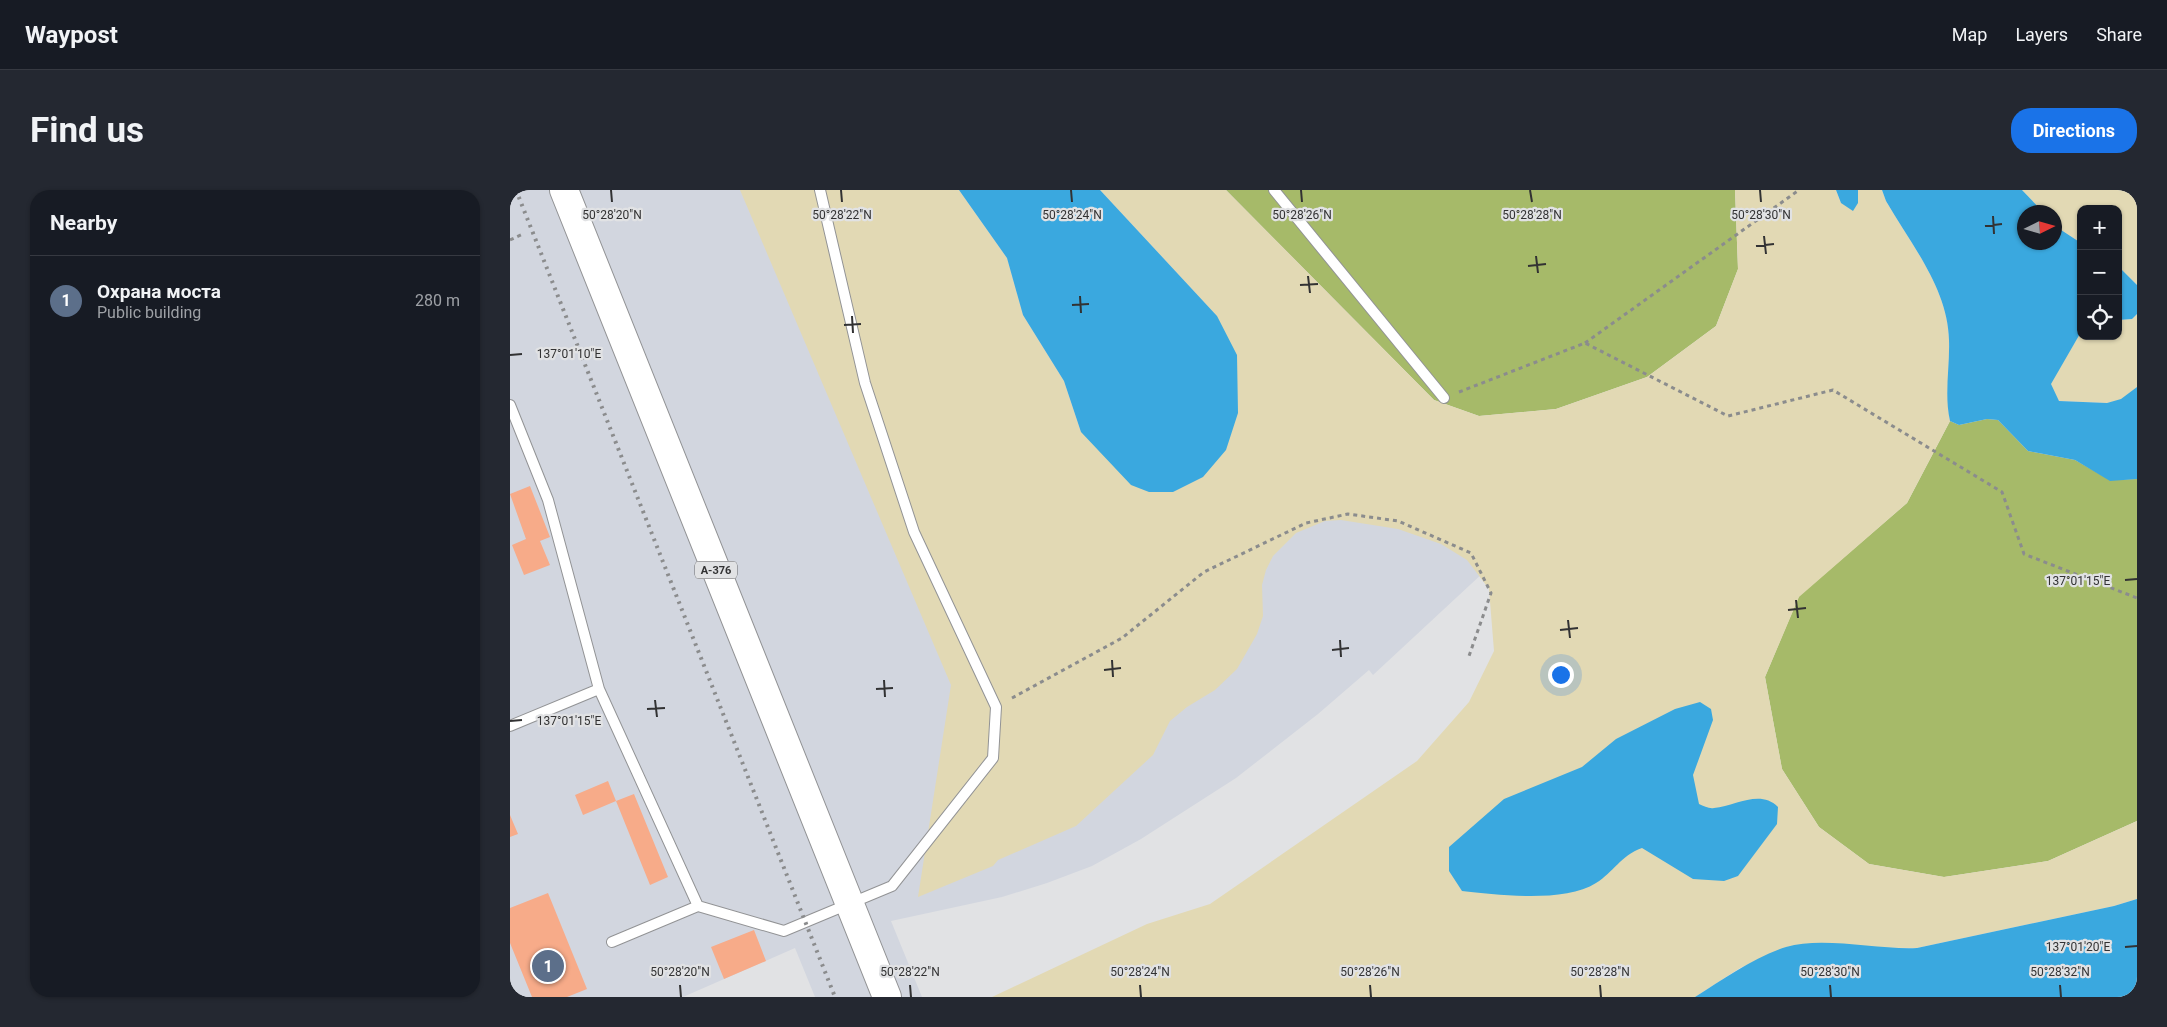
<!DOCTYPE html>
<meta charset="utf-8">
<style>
:root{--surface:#171b24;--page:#242831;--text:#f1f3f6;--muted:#9ea1a6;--line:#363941;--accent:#1a73e8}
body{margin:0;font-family:Roboto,sans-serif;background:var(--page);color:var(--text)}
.controls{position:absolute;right:15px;top:15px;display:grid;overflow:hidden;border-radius:10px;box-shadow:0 1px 4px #0004}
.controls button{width:45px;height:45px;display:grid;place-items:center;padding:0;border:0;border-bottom:1px solid var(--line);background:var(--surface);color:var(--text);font:25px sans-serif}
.compass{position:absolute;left:1507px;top:15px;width:45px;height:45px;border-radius:50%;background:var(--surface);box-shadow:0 1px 4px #0004;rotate:85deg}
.you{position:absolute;left:1050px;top:484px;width:18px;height:18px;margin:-12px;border:4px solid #fff;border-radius:50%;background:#1a73e8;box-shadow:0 0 0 8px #1a73e833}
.badge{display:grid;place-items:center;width:32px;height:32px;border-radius:50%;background:var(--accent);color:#fff;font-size:16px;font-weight:700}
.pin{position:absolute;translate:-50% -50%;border:2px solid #fff;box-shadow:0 1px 5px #0006}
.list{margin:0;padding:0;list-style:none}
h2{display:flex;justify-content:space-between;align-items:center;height:65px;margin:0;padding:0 20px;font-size:21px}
h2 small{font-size:16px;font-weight:400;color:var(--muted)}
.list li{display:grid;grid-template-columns:32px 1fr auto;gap:15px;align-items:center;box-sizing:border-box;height:90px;padding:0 20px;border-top:1px solid var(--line)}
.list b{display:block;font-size:19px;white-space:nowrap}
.list p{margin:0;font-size:16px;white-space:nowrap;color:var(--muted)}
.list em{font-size:16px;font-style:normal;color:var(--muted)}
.icon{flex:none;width:28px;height:28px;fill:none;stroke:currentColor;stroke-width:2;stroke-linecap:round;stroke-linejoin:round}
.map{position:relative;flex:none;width:1627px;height:807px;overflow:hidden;border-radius:20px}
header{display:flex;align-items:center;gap:30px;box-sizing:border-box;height:70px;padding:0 25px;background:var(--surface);border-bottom:1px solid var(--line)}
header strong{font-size:24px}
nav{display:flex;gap:28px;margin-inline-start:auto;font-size:18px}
.intro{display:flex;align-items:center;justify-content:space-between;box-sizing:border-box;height:120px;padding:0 30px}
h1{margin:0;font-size:35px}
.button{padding:12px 22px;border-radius:20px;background:var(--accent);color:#fff;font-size:18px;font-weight:700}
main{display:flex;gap:30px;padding:0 30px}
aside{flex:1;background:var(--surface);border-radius:20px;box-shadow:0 1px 4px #0004}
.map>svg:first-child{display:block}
.built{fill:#d2d6df}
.green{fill:#a6ba69}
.sand{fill:#e2d9b4}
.water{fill:#3aa8df}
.building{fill:#f7ab89}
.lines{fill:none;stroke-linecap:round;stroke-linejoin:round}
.service-casing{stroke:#929395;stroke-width:12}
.trunk-casing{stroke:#929395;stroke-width:30}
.path{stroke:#8b8c8d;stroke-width:3;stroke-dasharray:4 4;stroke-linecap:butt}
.service{stroke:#fff;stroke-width:10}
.trunk{stroke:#fff;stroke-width:28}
.rail{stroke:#8b8c8d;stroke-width:4;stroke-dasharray:2.5 5;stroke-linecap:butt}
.ticks{fill:none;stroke:#323233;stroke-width:2}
.labels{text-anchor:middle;stroke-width:4.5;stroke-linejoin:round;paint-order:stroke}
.shield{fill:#e1e2e4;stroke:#666768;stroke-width:1}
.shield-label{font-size:11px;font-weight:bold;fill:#323233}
.ticks-label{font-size:12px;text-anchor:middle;fill:#323233;stroke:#e1e2e4;stroke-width:4.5;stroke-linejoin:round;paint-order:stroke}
</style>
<header>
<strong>Waypost</strong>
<nav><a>Map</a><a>Layers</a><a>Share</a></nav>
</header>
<div class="intro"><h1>Find us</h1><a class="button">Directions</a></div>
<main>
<aside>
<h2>Nearby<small></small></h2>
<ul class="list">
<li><span class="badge" style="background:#5c6f8a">1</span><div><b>Охрана моста</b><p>Public building</p></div><em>280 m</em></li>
</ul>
</aside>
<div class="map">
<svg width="1627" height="807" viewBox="0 0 1627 807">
<rect width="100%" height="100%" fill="#e1e2e4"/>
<path class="built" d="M0,0H746L1016,343L863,485L859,480L808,524L726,588L631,649L582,676L537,693L492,707L381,731L412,807H305L285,758L173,807H0Z"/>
<path class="green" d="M716,0H1225L1228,79L1206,136L1137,187L1046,219L969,226L924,210Z
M1477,229L1488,230L1518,261L1565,270L1600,290L1627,289V631L1538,671L1434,687L1359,674L1309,637L1272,579L1255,487L1289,406L1397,313L1440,231L1449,235Z"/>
<path class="sand" d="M230,0H449L497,68L513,125L554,191L571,242L707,126L590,0H716L924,210L969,226L1046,219L1137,187L1206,136L1228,79L1225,0H1326L1331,13H1348V0H1372L1376,11C1401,54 1438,99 1439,150C1440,177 1435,204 1440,231L1397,313L1289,407L1255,487L1272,579L1309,637L1359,674L1434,687L1538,671L1627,631V709L1604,716L1407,758L1277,757L1230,778L1185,807H482L637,734L700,714L907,571L959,512L984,461L979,399L957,370L931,354L888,339L831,330L815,331L786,343L763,366L756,380L752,395L753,426L747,444L727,479L705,500L677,517L660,531L643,565L566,636L488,670L483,676L408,707L441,495Z
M1512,0H1627V95L1608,76V19H1571V53L1545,36L1544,22H1533Z
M1627,124V197L1611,210L1597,213L1549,211L1540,194L1571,142V146H1608V130L1622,129Z"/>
<path class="water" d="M449,0H590L707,126L727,165L728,223L716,260L693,287L663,302H639L621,295L571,242L554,191L513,125L497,68Z
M1326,0H1348V13L1343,21L1331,13Z
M1372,0H1512L1533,22H1514V52H1544L1545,36L1571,53V142L1541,194L1549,211L1597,213L1611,209L1627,197V289L1600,291L1565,270L1518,261L1488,230L1477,229L1449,235L1440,231C1434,204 1440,177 1439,150C1438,99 1401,54 1376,11Z
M1608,76L1627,95V124L1622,129L1608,130Z
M1190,512L1201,519L1203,530L1183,585L1189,614C1194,616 1199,619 1204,618C1226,616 1250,599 1268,617L1267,634L1228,686L1214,691L1183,689L1132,658C1110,666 1104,682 1086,693C1055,713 988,705 952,701L939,681V657L994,609L1072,577L1106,549L1165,519Z
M1627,709V807H1185C1214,789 1244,767 1276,757C1313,746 1368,760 1407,758L1604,716Z"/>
<path class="building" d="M20,296L40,347L30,351L40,375L14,385L2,355L16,349L0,304Z
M98,591L106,611L124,604L158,687L140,695L106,611L73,625L65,605Z
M0,625L8,644L0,647Z
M38,703L77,799L57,807H22L0,753V718Z
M244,740L256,771L214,789L201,757Z"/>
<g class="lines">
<g class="service-casing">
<path id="service" d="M764,0L934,208
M0,215L38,310L89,499L188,716L274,741L382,696L483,568L486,517L404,342L355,193L310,0
M0,536L89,499
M102,752L188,716"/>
</g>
<g class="trunk-casing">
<path id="trunk" d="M54,0L377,807"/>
</g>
<path class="path" d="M0,50L13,44
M1075,153L1289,0
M949,202L1075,153L1218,226L1323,200L1492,302L1514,364L1627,408
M502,508L612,448L694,382L796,333L838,324L888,331L961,363L981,403L959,466"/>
<use href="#service" class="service"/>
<use href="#trunk" class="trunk"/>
<path class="rail" d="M6,0L325,807"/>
</g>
<path class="ticks" d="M101,0L102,12M331,0L332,12M561,0L562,12M791,0L792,12M1020,0L1022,12M1250,0L1251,12M1483,26L1484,44M1475,36L1492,34M1254,46L1256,64M1246,56L1264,54M1026,66L1028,83M1018,76L1036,74M798,86L800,103M790,95L808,94M570,106L571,123M562,115L579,114M342,126L343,143M334,135L351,134M0,165L12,164M1615,390L1627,389M1286,410L1288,428M1278,420L1296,418M1058,430L1060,448M1050,440L1068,438M830,450L831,467M822,460L839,458M602,470L603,487M594,480L611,478M374,490L375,507M366,499L383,498M145,510L147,527M137,519L155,518M0,531L12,530M1615,757L1627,756M170,795L171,807M400,795L401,807M630,795L631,807M860,795L861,807M1090,795L1091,807M1320,795L1321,807M1550,795L1551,807"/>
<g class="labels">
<rect class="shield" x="185" y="371.5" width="42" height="17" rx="4"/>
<g class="shield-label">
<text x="206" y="384">А-376</text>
</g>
</g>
<g class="ticks-label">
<text x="102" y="29">50°28'20"N</text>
<text x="332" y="29">50°28'22"N</text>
<text x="562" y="29">50°28'24"N</text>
<text x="792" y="29">50°28'26"N</text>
<text x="1022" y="29">50°28'28"N</text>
<text x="1251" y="29">50°28'30"N</text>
<text x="59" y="168">137°01'10"E</text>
<text x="1568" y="395">137°01'15"E</text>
<text x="59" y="535">137°01'15"E</text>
<text x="1568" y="761">137°01'20"E</text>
<text x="170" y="786">50°28'20"N</text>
<text x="400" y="786">50°28'22"N</text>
<text x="630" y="786">50°28'24"N</text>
<text x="860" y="786">50°28'26"N</text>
<text x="1090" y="786">50°28'28"N</text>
<text x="1320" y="786">50°28'30"N</text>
<text x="1550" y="786">50°28'32"N</text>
</g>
</svg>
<div class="controls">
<button>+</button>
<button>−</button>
<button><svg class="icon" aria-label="locate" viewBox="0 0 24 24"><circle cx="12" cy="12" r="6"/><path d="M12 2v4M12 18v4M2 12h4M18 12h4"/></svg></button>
</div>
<svg class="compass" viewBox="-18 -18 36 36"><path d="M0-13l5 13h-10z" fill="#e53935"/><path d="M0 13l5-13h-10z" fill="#9ea1a6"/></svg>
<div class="you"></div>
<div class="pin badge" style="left:38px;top:776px;background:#5c6f8a">1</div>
</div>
</main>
